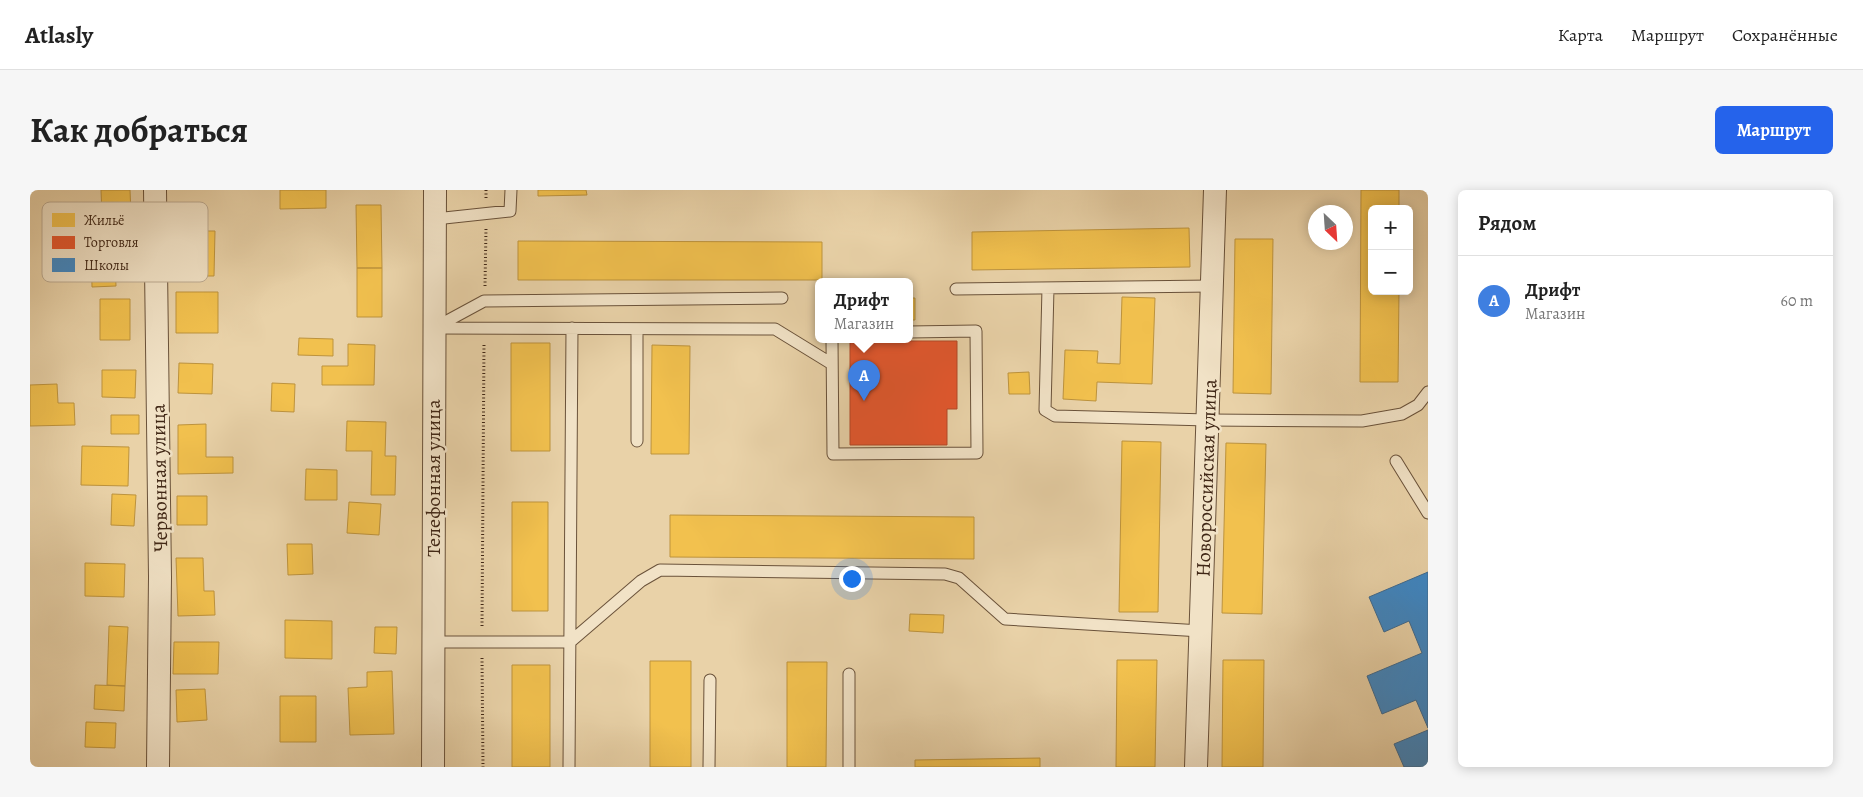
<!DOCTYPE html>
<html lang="ru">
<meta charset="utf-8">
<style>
:root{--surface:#fff;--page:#f6f6f6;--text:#222;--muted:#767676;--line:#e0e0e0;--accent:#2563eb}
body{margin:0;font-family:Alegreya,serif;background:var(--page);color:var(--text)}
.controls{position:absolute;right:15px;top:15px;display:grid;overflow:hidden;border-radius:8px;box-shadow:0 2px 12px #0003}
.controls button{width:45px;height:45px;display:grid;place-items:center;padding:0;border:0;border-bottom:1px solid var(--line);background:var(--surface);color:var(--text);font:25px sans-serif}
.compass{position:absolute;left:1278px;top:15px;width:45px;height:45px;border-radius:50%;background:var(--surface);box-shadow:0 2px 12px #0003;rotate:155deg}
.you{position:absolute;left:821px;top:388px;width:18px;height:18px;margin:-12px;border:4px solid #fff;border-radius:50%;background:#1a73e8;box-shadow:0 0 0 8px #1a73e833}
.badge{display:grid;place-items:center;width:32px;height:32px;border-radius:50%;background:var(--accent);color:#fff;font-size:16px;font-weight:700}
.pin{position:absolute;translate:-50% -41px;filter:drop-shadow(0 1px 2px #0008)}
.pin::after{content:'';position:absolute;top:26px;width:18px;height:15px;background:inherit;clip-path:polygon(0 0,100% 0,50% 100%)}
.popup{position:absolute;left:785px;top:88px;width:98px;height:65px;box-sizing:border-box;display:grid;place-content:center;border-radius:8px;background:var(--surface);filter:drop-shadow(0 1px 4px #0005);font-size:16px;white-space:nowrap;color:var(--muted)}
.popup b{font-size:19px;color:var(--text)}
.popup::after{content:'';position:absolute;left:50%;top:100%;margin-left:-10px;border:10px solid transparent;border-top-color:var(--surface)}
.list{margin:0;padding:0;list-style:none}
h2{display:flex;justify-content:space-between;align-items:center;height:65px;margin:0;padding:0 20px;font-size:21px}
h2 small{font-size:16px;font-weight:400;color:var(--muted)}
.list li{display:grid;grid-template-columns:32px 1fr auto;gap:15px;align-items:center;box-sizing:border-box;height:90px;padding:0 20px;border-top:1px solid var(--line)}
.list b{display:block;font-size:19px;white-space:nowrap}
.list p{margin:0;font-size:16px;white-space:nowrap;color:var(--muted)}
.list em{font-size:16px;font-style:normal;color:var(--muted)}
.map{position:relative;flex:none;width:1398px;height:577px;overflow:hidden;border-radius:8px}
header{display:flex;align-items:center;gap:30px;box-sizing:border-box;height:70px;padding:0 25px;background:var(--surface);border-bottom:1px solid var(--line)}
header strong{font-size:24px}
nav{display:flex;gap:28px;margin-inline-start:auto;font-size:18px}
.intro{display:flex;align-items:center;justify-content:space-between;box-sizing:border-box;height:120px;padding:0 30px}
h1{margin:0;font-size:35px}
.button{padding:12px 22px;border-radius:8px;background:var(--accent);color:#fff;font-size:18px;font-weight:700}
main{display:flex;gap:30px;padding:0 30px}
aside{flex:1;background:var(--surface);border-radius:8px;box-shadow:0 2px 12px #0003}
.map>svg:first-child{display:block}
.homes{fill:#f2c14e;stroke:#bd933d}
.shops{fill:#e4572e;stroke:#b34927}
.schools{fill:#3f88c5;stroke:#3f6b90}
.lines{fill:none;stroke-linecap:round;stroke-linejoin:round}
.service-casing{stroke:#6a523a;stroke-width:13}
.minor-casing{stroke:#6a523a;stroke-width:24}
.path{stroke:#402716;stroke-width:3;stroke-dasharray:1 2.5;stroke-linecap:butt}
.service{stroke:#f1e2c6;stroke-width:11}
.minor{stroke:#f1e2c6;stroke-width:22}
.labels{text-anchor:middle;stroke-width:5;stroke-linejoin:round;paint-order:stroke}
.street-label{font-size:20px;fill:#402716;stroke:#f1e2c6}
.key{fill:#f1e2c6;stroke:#bcaa91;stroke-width:1}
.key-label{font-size:14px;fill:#402716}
</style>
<header>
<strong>Atlasly</strong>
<nav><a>Карта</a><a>Маршрут</a><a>Сохранённые</a></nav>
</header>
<div class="intro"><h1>Как добраться</h1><a class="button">Маршрут</a></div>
<main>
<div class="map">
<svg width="1398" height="577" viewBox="0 0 1398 577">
<rect width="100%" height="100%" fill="#e9d2a8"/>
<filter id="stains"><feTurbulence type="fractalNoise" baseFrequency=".004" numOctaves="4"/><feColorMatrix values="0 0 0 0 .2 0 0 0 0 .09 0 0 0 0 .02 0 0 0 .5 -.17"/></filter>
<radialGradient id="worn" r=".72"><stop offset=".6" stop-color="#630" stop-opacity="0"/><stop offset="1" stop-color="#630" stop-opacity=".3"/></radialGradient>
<path class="homes" d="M71,0H100L101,26L72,27Z
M250,0H296V18L250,19Z
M508,0H556L557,5L508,6Z
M1331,0H1369V19H1342V101H1369L1368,192H1330Z
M326,15H351L352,78H327Z
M1159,38L1160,77L942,80V42Z
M145,41H185L184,86H144Z
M1205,49H1243L1241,204L1203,203Z
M84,51L86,96L62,97L61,52Z
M488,51L792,52V90H488Z
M327,78H352V127H327Z
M146,102H188V143H146Z
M1092,107L1125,108L1122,194L1067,192L1066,211L1033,209L1035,160L1068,161L1067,173L1090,174Z
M879,108H885V130H879Z
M70,109H100V150H70Z
M269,148L303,149V166L268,165Z
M481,153H520V261H481Z
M318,154L345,155L344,195H292V176H318Z
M622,155L660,156L659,264H621Z
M149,173L183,174L182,204L148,203Z
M72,180H106L105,208L72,207Z
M999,182L1000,204H979L978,183Z
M242,193L265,194L264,222L241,221Z
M27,194L28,213H44L45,235L0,236V195Z
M81,225H109V244H81Z
M317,231L356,232L355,266H366L365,305H341L342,261H316Z
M176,234V267H203V283L148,284V235Z
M1092,251L1131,252L1128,422H1089Z
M1196,253L1236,254L1232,424L1192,423Z
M52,256L99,257L98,296L51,295Z
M276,279L307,280V310H275Z
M82,304L106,305L104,336L81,335Z
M147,306H177V335H147Z
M319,312L351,314L349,345L317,343Z
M482,312H518V421H482Z
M640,325L944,327V369L640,367Z
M257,354H282L283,384L258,385Z
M146,368H173L174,401H184L185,425L148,426Z
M55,373L95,374L94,407L55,406Z
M880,424L914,425L913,443L879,441Z
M255,430L302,431V469L255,468Z
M79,436L98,437L95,496L77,495Z
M345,437H367L366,464L344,463Z
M144,452H189L188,484H143Z
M1087,470H1127L1125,577H1086Z
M1193,470H1234L1233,577H1192Z
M620,471H661V577H620Z
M757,472H797L796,577H757Z
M482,475H520V577H482Z
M362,481L364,544L320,545L318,498L337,497V482Z
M65,495L95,496L94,521L64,519Z
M175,499L177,530L147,532L146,500Z
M250,506H286V552H250Z
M56,532L86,533L85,558L55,557Z
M1010,568V577H885V570Z"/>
<path class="shops" d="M820,151H927V219H917V255H820Z"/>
<path class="schools" d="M1398,382V538L1386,510L1352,524L1337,486L1392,463L1379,431L1354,442L1339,407Z
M1398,540V577H1374L1364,554Z"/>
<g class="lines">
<g class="service-casing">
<path id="service" d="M405,29L480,21L481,0
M1018,98L1015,220L1025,226L1178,230L1332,231L1372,224L1388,215L1398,202
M926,99L1182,96
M406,137L454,111L752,108
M404,138L745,139L802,174
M802,150L803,264L947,263L946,141L879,142
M607,251V139
M1366,271L1398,323
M402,452H540L611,391L630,380L915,384L929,388L975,429L1171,441
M819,484V577
M539,577L542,138
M679,577L680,490"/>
</g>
<g class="minor-casing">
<path id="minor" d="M125,0L130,387L128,577
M403,577L405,0
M1166,577L1185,0"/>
</g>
<path class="path" d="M456,0V9
M455,96L456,38
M452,436L454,153
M452,468L453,577"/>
<use href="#service" class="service"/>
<use href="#minor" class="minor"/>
</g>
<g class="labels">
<g class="street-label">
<text transform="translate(129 288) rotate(-91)" y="7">Червонная улица</text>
<text transform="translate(403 288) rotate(-90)" y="7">Телефонная улица</text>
<text transform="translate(1176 288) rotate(-88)" y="7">Новороссийская улица</text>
</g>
</g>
<rect x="12" y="12" width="166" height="80" rx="8" class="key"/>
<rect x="22" y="23" width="23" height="14" fill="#f2c14e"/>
<rect x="22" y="46" width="23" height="13" fill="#e4572e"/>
<rect x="22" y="68" width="23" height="14" fill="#3f88c5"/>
<g class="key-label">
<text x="54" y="35">Жильё</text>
<text x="54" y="57">Торговля</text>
<text x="54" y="80">Школы</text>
</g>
<rect width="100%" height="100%" filter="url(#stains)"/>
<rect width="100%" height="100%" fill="url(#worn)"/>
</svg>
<div class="controls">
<button>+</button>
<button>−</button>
</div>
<svg class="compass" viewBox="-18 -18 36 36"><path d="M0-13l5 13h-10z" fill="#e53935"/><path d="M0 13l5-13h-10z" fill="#767676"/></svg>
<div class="you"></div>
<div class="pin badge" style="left:834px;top:211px;background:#3f7fe0">A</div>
<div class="popup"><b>Дрифт</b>Магазин</div>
</div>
<aside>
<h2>Рядом<small></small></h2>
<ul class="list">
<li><span class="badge" style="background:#3f7fe0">A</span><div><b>Дрифт</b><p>Магазин</p></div><em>60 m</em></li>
</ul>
</aside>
</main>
